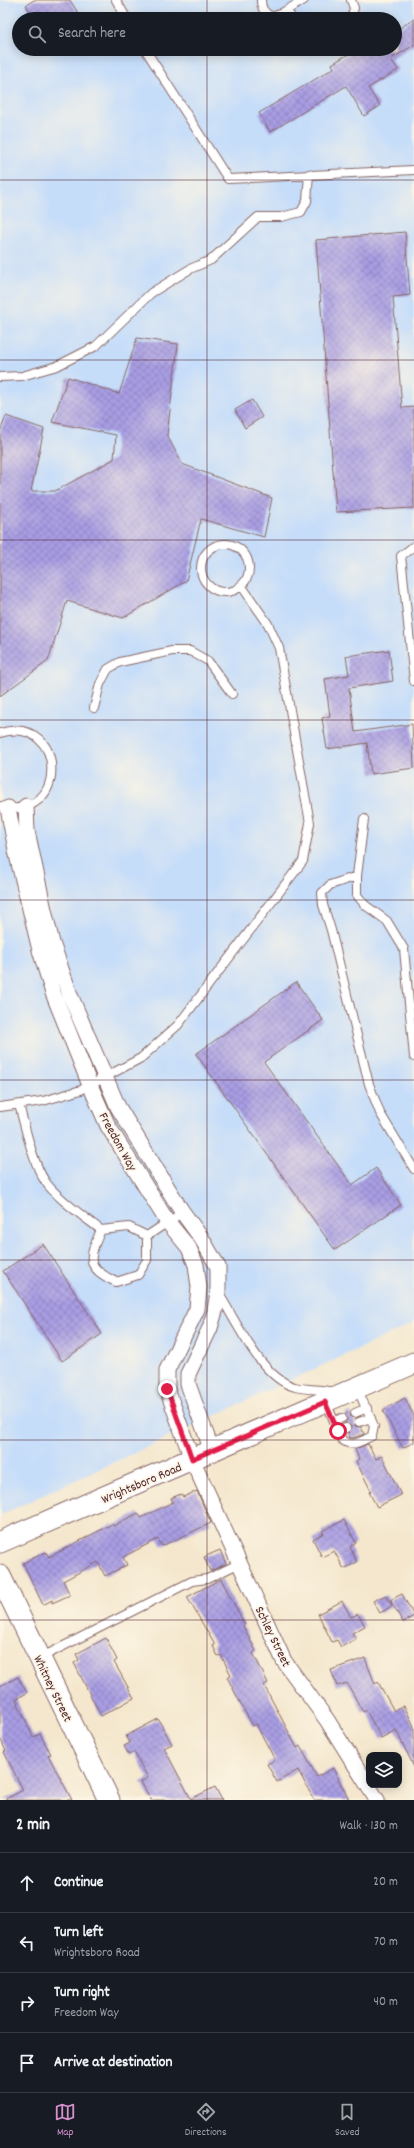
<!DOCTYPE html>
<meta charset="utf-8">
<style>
:root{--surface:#171b24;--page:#242831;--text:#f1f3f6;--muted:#9ea1a6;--line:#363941;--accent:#d690ce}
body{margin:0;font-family:Dekko,sans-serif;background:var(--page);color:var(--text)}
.controls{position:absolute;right:12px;bottom:12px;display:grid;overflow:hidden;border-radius:8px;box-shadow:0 2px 10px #0003}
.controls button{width:36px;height:36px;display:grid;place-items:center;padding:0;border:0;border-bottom:1px solid var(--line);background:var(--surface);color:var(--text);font:20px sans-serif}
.stop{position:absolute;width:12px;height:12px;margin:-9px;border:3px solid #e11d48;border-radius:50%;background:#fff}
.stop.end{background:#e11d48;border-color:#fff;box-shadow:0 1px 4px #0008}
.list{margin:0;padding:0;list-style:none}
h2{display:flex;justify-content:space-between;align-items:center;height:52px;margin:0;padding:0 16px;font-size:17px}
h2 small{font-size:13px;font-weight:400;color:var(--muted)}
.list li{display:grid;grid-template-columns:26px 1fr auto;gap:12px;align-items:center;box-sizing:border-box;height:60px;padding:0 16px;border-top:1px solid var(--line)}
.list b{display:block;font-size:15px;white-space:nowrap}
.list p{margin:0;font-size:13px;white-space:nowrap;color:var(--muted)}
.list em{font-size:13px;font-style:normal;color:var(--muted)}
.icon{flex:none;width:22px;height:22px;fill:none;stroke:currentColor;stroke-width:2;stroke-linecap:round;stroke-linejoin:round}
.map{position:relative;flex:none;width:414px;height:1800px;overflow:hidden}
.search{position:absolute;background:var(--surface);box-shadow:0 2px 10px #0003;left:12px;right:12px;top:12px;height:44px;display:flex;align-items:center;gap:10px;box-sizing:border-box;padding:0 14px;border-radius:22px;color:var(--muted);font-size:15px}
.sheet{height:292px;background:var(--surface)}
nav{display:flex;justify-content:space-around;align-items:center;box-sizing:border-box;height:56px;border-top:1px solid var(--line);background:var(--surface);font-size:11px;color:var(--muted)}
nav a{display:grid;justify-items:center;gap:2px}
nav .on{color:var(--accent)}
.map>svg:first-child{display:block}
.built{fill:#c6ddf9;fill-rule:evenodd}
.building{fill:url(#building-cross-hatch)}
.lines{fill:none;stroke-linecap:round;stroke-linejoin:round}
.lane-casing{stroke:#866564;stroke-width:10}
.street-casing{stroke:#866564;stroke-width:17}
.secondary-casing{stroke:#866564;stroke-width:23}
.lane{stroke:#fff;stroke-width:8}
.street{stroke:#fff;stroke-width:15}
.secondary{stroke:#fff;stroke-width:21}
.route{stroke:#e11d48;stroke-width:5}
.grid{fill:none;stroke:#4a1f2b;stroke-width:1;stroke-opacity:0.55}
.labels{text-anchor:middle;stroke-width:3.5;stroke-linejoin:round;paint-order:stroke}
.street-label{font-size:13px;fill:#4a1f2b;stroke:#fcf5e5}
</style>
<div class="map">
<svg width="414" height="1800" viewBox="0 0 414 1800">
<defs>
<pattern id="building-cross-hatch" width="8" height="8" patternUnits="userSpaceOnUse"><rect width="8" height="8" fill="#a99ee4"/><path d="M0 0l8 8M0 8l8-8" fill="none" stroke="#8c80b9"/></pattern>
</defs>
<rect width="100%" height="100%" fill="#fcf5e5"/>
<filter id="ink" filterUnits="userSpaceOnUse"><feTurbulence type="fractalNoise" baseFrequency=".025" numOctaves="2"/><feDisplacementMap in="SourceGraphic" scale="8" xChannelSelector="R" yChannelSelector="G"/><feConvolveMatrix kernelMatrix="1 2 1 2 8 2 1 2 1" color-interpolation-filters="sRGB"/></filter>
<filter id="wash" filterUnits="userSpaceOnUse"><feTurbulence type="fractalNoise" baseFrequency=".012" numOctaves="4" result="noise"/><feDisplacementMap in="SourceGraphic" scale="16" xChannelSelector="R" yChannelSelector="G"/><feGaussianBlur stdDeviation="0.9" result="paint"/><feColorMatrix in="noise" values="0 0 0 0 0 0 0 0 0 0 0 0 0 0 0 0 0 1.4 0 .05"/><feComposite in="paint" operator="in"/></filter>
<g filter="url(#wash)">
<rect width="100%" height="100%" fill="#f4e7cd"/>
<path class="built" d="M0,0H414V1323L0,1515ZM19,19H395V49H19Z"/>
<g id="blocks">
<path class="building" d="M34,0H70L78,13L68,19H34L26,5Z
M414,19V45L391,59L398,70L368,88L380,106L364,116L346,86L270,132L259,113L334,68L332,64L357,49H395V31Z
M405,232L410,295L393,297L402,408L414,407V508L336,512L316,240Z
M137,338L178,344L167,435L182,464L272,498L264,537L201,519L186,581L123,618L67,601L48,661L0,696V432L6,416L44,429L31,491H55L114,459L116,435L52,422L68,377L119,394Z
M252,400L262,417L245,428L235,410Z
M389,650L393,681L349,688L355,732L412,724L414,768L371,774L367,743L327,749L322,718L330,716L325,679L349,675L346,656Z
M296,982L323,1020L264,1062L352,1185L376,1168L401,1205L335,1250L196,1054Z
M43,1244L102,1334L62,1361L3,1271Z
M405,1398L414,1416V1442L403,1448L383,1410Z
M350,1412L351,1417L355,1418V1426L361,1427L364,1434L353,1438H350L348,1433L351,1429V1426L345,1423L347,1419L345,1414Z
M368,1444L376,1459L382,1456L401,1495L377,1507L369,1492L371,1491L356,1461L359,1459L355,1449Z
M197,1491L211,1523L162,1546L158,1539L123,1557L127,1565L105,1576L98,1562L63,1581L70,1595L52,1603V1600L43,1605L23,1563L46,1552L49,1557L112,1524L113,1526L138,1513L141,1518L173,1502L171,1498L181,1494L183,1497Z
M344,1520L356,1543L350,1547L357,1562L344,1569L334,1551L322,1557L313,1539L324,1533L322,1531Z
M220,1550L226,1564L210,1571L204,1557Z
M221,1579L245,1625L243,1626L256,1651L253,1653L268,1683L264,1685L297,1748L300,1746L317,1777L333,1768L349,1800H314L298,1770L277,1782L267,1764L275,1760L256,1724L253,1726L244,1710L227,1677L231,1675L221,1655L218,1656L213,1646L215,1645L187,1597Z
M402,1594L414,1616L403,1622L390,1600Z
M386,1595L392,1606L380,1613L373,1601Z
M342,1601L351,1617L358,1614L365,1626L352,1633L356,1639L341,1647L337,1640L332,1642L318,1614Z
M106,1638L117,1660L114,1662L134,1698L101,1716L74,1663L79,1660L76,1654Z
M365,1658L375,1684L378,1682L394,1711L404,1706L414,1726V1767L396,1730L381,1738L366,1710L363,1712L347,1683L337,1686L331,1670Z
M18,1677L27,1693L16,1699L33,1737L40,1734L51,1754L48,1755L72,1800H4L23,1790L4,1752L6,1751L0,1738V1686Z
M158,1719L172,1744L164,1748L191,1799L215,1787L222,1800H151L141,1782L148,1778L134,1752L129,1755L124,1746L130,1743L126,1736Z"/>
</g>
</g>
<g filter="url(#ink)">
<use href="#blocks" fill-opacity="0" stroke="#866564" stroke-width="1"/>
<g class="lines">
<g class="lane-casing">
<path id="lane" d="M116,0L127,19
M261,0C261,9 264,12 272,17L280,14L304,0
M351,0L354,8L351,19
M286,11L293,19
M145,49L228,179L414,170
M0,377L22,376L57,366L96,346L151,293L190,269L211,260L258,217H281L301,212L307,201L309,174
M201 568a24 24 0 1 1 48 0a24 24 0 1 1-48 0Z
M414,546L401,556L414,681
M94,708L100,684L108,669L120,662L172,651H190L208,661L232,694
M0,733C68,713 69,825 0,806
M364,819L357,876V895L365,905L387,921L404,949L414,1057
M357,876L330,885L322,893L323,905L331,930L369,1084L380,1113L414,1169
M19,1105C25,1126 33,1164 45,1181C54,1196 87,1219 101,1230C88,1259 85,1267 116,1282L138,1275L147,1260V1236L183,1212
M0,1107L43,1101L81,1090L141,1058L178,1025L303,861L310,823L279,648L268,624L241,585
M101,1230L129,1227L147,1236
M219,1294C237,1322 261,1378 295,1387C308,1390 322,1389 335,1392
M326,1402L342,1440C353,1448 361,1441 372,1436L374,1426L357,1388
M355,1413L367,1408
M334,1421L342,1418
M359,1422L371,1418
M338,1431L346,1428
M40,1658L192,1581L207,1579L240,1563"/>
</g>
<g class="street-casing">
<path id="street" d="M26,806L27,831L44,910L52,943L70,995L118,1107L181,1210L202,1239L218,1267V1292L215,1311L210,1328L188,1374V1384L212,1451
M8,808L17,855L40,950L53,993L90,1085L108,1126L167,1221L189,1248L196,1265L199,1287L197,1309L167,1370V1389L192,1459L284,1661L327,1720L377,1800"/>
</g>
<g class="secondary-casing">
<path id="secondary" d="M0,1542L414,1363
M0,1576L109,1800"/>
</g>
<use href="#lane" class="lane"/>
<use href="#street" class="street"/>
<use href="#secondary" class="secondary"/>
</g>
</g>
<g class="lines" filter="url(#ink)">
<path class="route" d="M167,1389L192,1459L325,1402L338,1431"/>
</g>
<path class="grid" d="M207,0V19M207,49V1800M0,180H414M0,360H414M0,540H414M0,720H414M0,900H414M0,1080H414M0,1260H414M0,1440H414M0,1620H414"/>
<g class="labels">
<g class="street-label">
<text transform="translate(119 1141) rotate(61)" y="5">Freedom Way</text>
<text transform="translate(141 1482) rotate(-23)" y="5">Wrightsboro Road</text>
<text transform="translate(274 1636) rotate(64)" y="5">Schley Street</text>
<text transform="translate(54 1688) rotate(64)" y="5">Whitney Street</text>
</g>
</g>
</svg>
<div class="controls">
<button><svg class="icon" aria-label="layers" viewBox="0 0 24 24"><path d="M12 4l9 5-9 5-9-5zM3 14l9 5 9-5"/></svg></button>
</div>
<div class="stop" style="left:338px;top:1431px"></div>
<div class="stop end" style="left:167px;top:1389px"></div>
<div class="search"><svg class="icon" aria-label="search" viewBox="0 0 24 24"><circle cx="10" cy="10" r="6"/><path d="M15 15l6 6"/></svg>Search here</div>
</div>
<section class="sheet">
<h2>2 min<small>Walk · 130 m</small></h2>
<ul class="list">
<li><svg class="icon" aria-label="ahead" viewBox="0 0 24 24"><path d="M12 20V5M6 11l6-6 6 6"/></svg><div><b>Continue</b></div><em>20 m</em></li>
<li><svg class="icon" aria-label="left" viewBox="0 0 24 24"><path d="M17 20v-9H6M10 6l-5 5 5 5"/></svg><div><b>Turn left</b><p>Wrightsboro Road</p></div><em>70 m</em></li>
<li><svg class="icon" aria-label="right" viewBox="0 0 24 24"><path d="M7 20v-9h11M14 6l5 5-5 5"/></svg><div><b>Turn right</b><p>Freedom Way</p></div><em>40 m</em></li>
<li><svg class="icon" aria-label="arrive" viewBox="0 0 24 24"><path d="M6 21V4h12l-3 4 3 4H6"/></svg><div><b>Arrive at destination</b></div></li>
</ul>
</section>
<nav>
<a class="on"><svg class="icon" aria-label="map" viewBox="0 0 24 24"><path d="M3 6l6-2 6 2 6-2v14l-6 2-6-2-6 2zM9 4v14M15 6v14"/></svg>Map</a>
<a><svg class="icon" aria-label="directions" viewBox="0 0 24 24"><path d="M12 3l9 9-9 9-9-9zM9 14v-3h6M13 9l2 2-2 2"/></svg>Directions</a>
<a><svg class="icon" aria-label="saved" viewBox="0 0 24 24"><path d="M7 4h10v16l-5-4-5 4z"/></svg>Saved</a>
</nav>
